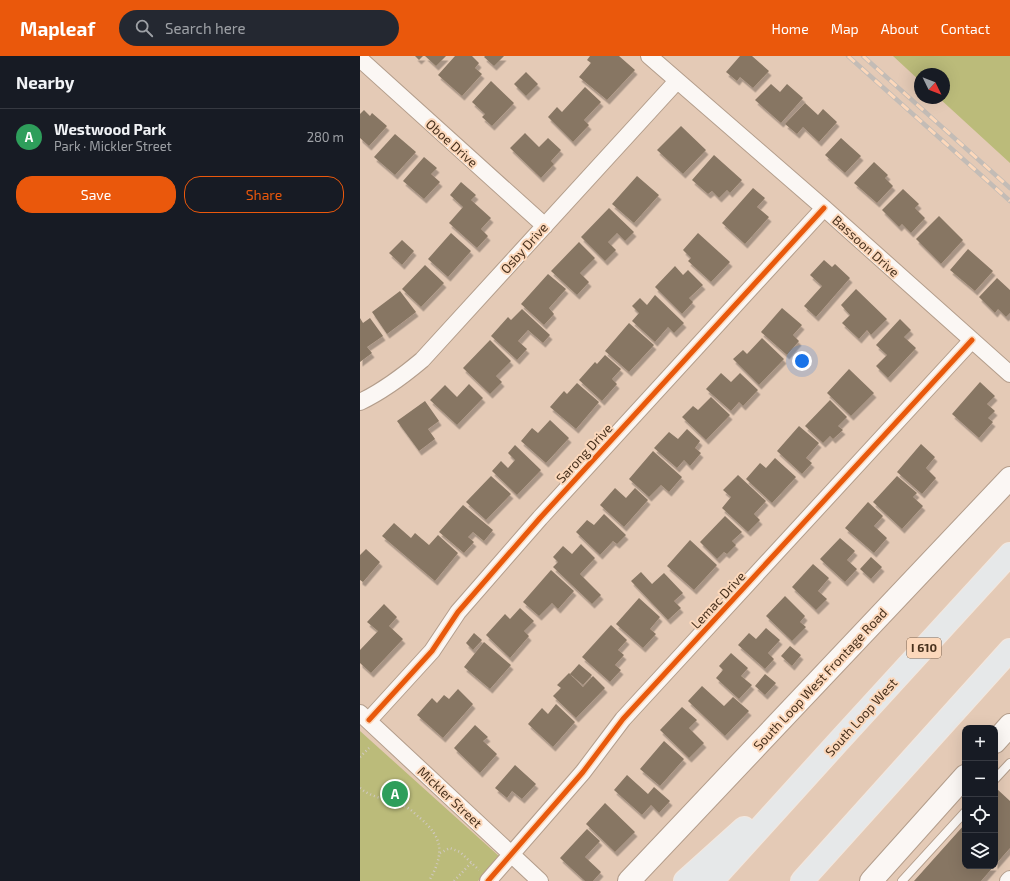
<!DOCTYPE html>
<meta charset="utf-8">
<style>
:root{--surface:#171b24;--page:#242831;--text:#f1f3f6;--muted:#9ea1a6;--line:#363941;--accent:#ea580c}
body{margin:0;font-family:"Exo 2",sans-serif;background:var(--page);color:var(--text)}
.controls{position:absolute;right:12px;bottom:12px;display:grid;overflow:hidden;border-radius:8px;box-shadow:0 4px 16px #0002}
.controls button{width:36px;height:36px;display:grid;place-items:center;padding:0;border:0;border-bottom:1px solid var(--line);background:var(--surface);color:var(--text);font:20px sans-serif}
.compass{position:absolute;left:554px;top:12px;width:36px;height:36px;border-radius:50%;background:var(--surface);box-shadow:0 4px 16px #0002;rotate:133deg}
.you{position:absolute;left:442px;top:305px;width:14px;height:14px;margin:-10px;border:3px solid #fff;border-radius:50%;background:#1a73e8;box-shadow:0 0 0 6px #1a73e833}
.badge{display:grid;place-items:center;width:26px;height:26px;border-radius:50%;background:var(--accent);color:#fff;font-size:13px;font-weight:700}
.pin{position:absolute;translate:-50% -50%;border:2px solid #fff;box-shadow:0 1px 4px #0006}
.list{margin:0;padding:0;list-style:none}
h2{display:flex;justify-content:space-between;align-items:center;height:52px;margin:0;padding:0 16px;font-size:17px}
h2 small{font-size:13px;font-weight:400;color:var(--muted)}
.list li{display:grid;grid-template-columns:26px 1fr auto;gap:12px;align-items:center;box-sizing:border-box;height:56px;padding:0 16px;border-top:1px solid var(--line)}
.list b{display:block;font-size:15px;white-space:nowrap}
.list p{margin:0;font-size:13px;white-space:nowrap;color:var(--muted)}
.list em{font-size:13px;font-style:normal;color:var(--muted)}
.actions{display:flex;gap:8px;padding:12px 16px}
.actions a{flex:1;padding:9px 0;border:1px solid var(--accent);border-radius:16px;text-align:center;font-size:14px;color:var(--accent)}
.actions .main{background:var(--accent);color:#fff}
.icon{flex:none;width:22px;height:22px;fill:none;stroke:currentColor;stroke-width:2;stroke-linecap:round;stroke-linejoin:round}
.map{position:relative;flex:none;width:650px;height:825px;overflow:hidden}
header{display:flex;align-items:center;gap:24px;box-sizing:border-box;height:56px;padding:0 20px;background:var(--accent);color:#fff}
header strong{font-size:19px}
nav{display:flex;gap:22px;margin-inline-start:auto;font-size:14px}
.search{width:280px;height:36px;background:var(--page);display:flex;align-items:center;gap:10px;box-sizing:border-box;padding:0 14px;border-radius:22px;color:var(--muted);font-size:15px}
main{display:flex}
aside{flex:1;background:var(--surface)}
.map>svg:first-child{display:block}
.green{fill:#bbbb7a}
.building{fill:#877663;filter:url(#shadow)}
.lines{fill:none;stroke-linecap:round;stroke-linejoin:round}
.service-casing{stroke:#b39d8b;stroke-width:10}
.minor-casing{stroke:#b39d8b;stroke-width:18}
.secondary-casing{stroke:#b39d8b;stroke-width:24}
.motorway-casing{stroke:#f3e7de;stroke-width:24}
.path{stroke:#d1c9c3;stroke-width:2.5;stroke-dasharray:1 3;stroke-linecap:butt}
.service{stroke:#fbf7f4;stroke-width:8}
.minor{stroke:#fbf7f4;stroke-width:16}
.secondary{stroke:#fbf7f4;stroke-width:22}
.motorway{stroke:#e6e8e9;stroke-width:22}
.rail-casing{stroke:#c3bcb6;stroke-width:4.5}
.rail{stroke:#fcd8bb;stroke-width:3;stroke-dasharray:9;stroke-linecap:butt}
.cycleway-casing{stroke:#fcd8bb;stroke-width:8}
.cycleway{stroke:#e8590c;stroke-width:5}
.labels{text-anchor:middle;stroke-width:4;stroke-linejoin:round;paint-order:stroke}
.shield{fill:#fcd8bb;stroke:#7e634c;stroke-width:1}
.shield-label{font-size:12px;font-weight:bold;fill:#48311d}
.street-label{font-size:13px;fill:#48311d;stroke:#fcd8bb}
</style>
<header>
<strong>Mapleaf</strong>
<div class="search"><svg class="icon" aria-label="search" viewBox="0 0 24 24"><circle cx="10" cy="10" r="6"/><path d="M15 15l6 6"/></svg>Search here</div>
<nav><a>Home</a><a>Map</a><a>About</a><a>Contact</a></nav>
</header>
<main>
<aside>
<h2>Nearby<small></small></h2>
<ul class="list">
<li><span class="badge" style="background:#2e9e5b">A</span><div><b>Westwood Park</b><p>Park · Mickler Street</p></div><em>280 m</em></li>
</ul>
<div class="actions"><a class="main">Save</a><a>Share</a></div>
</aside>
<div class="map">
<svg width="650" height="825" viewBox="0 0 650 825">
<defs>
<filter id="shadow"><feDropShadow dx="2.5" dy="4.5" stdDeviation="0" flood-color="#0004"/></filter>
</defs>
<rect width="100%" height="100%" fill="#e4cab6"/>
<path class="green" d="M533,0H650V107L579,42H584V18H560V25Z
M0,675L140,801L118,825H0Z"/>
<path class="building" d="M55,0H63L59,4Z
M65,0H86L76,10Z
M95,0H112L119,7L115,12L122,18L102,40L78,19Z
M125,0H144L134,10L124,1Z
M230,0H259L275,14L247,44L219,21L231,7L227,4Z
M380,0H392L409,15L393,32L380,21L377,25L366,16Z
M166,16L178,28L166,40L154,28Z
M131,25L154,47L132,70L122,61L125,58L112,46Z
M411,28L420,36L427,28L443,42L421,67L395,44Z
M225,31L241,46L224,64L229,69L213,86L188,61L197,51L202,56Z
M445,47L458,59L463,53L477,66L459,86L443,71L437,78L425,68Z
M4,54L10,60L12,57L27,70L9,90L0,82V58Z
M321,70L346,94L323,118L297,94Z
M165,77L179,91L188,82L201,94L191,105L194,108L181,122L150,92Z
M35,78L56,96L35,119L14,101Z
M481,82L501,100L485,117L465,99Z
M354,99L382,124L370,137L367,134L359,142L352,135L348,138L332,124Z
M64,101L77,112L71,118L80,126L64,143L43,125Z
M514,106L528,119L525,122L533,130L517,147L494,127Z
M277,120L299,139L274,167L252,148Z
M101,126L116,139L111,144L131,162L121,173L128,180L117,192L89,167L103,151L90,139Z
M393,132L405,142L397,151L409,161L385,188L362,167Z
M543,133L559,148L555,152L565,162L551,177L542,168L539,171L522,154Z
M249,152L274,176L265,185L257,177L248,186L256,194L245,205L221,181Z
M579,160L603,184L581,208L556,183Z
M91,177L111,195L88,221L68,203Z
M338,177L370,206L351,226L328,205L331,202L323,194Z
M42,184L54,195L42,209L29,197Z
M219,186L235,202L220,217L229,226L217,239L191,215Z
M608,193L633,215L615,235L590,214Z
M464,204L472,211L475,208L490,222L456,261L444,250L462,230L450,219Z
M65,209L84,227L61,251L42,233Z
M315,210L323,219L328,214L343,229L329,242L333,246L322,258L295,231Z
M188,218L206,233L189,252L194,258L184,269L161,248Z
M637,222L650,234V257L646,261L638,253L635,257L619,241Z
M496,233L527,263L511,279L507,274L499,283L482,267L490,259L481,249Z
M40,235L56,256L27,278L12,256Z
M295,239L324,267L314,277L308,271L295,286L272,265L279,257L272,250L280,242L287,249Z
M422,252L442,269L433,279L439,285L427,299L401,276Z
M162,253L190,279L183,287L168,274L158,285L167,293L157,304L131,280L148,261L151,264Z
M0,262L3,267L10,262L23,280L7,291L12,297L0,306Z
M540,263L551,274L544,281L556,292L528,322L516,310L527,299L516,289Z
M269,267L294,289L269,316L245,295Z
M402,282L424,303L399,329L373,303L383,294L387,298Z
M130,284L151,305L136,320L142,326L130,338L103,312Z
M245,299L261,313L252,323L257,328L242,345L219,324L235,306L237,308Z
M489,313L514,337L491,360L467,337Z
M361,317L371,326L380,317L398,334L383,350L379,346L371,355L346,333Z
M620,326L635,340L627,348L635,355L628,362L633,366L619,382L592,358Z
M217,327L239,346L216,373L190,351L204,335L207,338Z
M109,328L123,342L97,369L70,344L85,329L97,341Z
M351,341L370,359L346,384L322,361L333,350L338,354Z
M470,344L487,361L478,370L483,374L473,383L470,380L463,387L445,370Z
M65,345L79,365L68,373L75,383L59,395L37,365Z
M190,364L209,382L186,407L161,385L172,372L178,377Z
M439,370L459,387L446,402L452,407L442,418L417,395Z
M327,373L340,385L335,392L341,397L330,410L324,404L317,412L294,392L309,376L318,383Z
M561,388L575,401L566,412L576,422L562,438L537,416Z
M155,389L181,414L157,439L132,415L141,405L148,412L155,404L148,397Z
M293,395L322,421L309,436L301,429L289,441L269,423Z
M415,402L436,421L412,447L386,423L400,407L406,412Z
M378,419L406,445L394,458L400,464L388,476L362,452L371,441L363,434Z
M131,420L151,438L126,464L106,446Z
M537,420L557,437L553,441L563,450L542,473L513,446Z
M255,432L266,442L275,432L288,444L264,471L240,449Z
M508,446L523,460L514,470L527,482L514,497L485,472Z
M103,449L133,474L124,485L113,476L108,481L114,486L104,497L79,476Z
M244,458L266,479L257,488L253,485L240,499L216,476L227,464L234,469Z
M365,460L382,476L372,485L376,489L367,498L364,496L357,503L340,486Z
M34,467L51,482L55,477L69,489L78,479L98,497L75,525L22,480Z
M480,482L495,495L487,504L497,513L485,526L460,503Z
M330,484L357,509L334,534L307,510Z
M221,488L235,502L220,518L241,539L232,548L193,511L198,506L193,501L203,490L212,498Z
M6,493L20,506L3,526L0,524V499Z
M511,501L522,511L511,523L500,513Z
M453,508L469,522L458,535L467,543L456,554L432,531Z
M191,514L214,535L198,553L192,547L179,560L163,546Z
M281,516L292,528L304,517L323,537L314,545L321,552L308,564L271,525Z
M425,540L445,560L440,566L446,571L432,585L406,560Z
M279,542L300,561L290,573L296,578L283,592L256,568Z
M24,548L37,561L29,570L43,583L11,617L0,607V594L18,575L7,566Z
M160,552L174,565L164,575L169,580L150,602L126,579L145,558L150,563Z
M251,569L267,584L258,594L264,599L255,609L261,614L250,626L222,601Z
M406,572L420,584L408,597L414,603L405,613L378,589L389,577L396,583Z
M114,577L122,584L113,594L106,587Z
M124,586L151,609L130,633L104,611Z
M430,590L441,599L432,610L421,600Z
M371,597L388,612L381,620L392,629L379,643L356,622L363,614L359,610Z
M219,608L232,619L223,629L210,618Z
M209,617L223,631L233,620L245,632L216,662L193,640L201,632L197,629Z
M405,618L416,627L405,639L395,630Z
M342,630L364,650L373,641L389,655L365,680L328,645Z
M98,633L113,648L83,682L57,659L72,642L77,647L84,639L89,643Z
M196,648L215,666L193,691L168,668L182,652L188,658Z
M322,651L337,664L329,672L344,687L329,702L300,674Z
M115,669L128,681L123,685L137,698L120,717L94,692Z
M304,685L324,703L300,730L280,713Z
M155,709L176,728L162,743L152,735L147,742L135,732Z
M267,719L288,738L294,731L310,745L299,757L291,749L282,759L254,734Z
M637,733L650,745V792L635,809V735Z
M245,747L275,776L255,796L226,768Z
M605,768V810H634L621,825H554Z
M227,773L240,785L225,801L241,816L233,825H225L200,802Z"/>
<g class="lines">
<g class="service-casing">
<path id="service" d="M635,723L650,707
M542,825L605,756"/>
</g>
<g class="minor-casing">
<path id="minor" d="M289,0L464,152L650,318
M0,3L185,170
M0,346C23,335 43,320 62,304L317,25
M0,657L180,825
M9,664L72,595L98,556L180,462L464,152
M128,825L223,716L263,663L612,284
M648,825L650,823"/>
</g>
<g class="secondary-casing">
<path id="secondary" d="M635,686L650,669
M269,825L650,422
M511,825L605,720"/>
</g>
<g class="motorway-casing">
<path id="motorway" d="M325,825L384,772
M352,825L478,686L650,498
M442,825L650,594"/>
</g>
<path class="path" d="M0,701L9,692
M0,732C13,743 31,743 46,751C51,753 56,759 60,762C84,782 84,799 69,825
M80,797L90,792L100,796L119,814
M94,825L111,807"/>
<use href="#service" class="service"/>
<use href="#minor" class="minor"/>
<use href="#secondary" class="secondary"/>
<use href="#motorway" class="motorway"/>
<g class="rail-casing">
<path id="rail" d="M488,0L650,145
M503,0L650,132"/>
</g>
<use href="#rail" class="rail"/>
<g class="cycleway-casing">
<path id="cycleway" d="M9,664L72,595L98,556L180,462L464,152
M128,825L223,716L263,663L612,284"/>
</g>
<use href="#cycleway" class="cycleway"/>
</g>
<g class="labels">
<rect class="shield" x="547" y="582" width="34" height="20" rx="3"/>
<g class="shield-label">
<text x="564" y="596">I 610</text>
</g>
<g class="street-label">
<text transform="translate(92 87) rotate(42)" y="5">Oboe Drive</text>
<text transform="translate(506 190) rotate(42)" y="5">Bassoon Drive</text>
<text transform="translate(164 192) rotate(-48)" y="5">Osby Drive</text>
<text transform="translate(224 397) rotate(-47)" y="5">Sarong Drive</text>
<text transform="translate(358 544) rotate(-47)" y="5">Lemac Drive</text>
<text transform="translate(460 623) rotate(-47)" y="5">South Loop West Frontage Road</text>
<text transform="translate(501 661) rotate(-48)" y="5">South Loop West</text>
<text transform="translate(90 741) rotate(43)" y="5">Mickler Street</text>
</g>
</g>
</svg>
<div class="controls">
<button>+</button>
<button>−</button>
<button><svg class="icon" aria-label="locate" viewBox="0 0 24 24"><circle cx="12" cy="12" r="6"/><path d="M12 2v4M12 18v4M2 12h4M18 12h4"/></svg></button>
<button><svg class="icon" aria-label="layers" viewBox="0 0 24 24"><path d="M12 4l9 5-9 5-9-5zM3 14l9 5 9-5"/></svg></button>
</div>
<svg class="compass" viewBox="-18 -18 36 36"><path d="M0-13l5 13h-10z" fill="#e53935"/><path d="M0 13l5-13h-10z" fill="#9ea1a6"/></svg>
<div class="you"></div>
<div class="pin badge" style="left:35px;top:738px;background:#2e9e5b">A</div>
</div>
</main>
